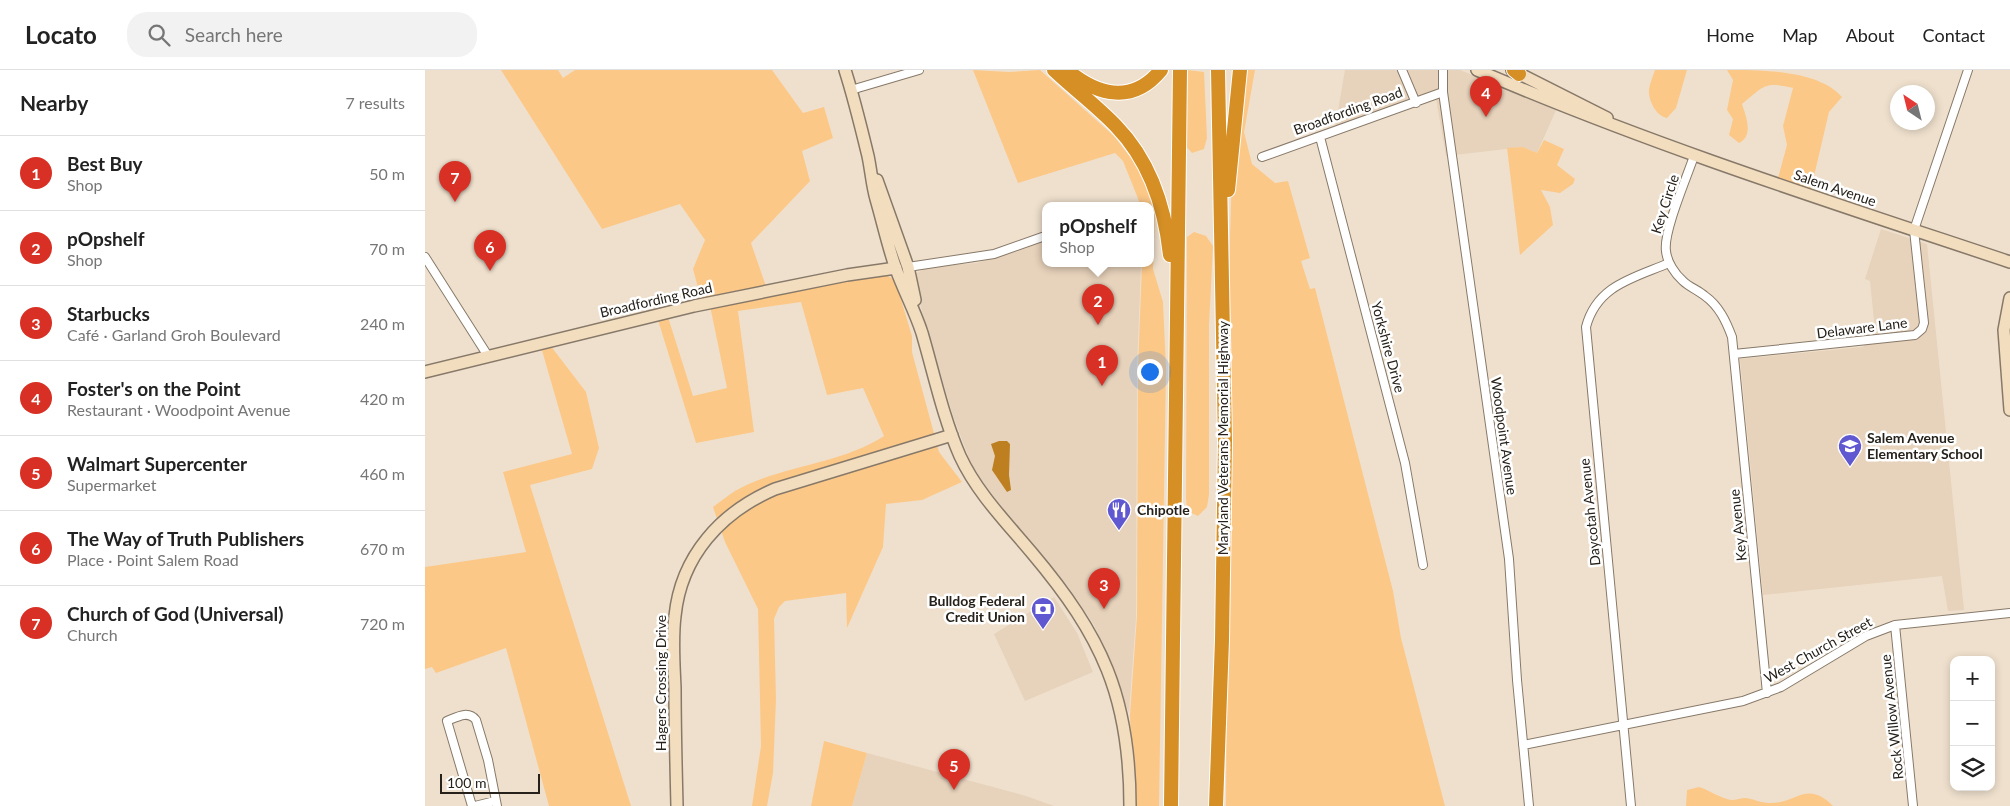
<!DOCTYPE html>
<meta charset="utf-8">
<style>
:root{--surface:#fff;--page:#f2f2f2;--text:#222;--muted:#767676;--line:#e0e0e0;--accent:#d93025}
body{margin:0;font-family:Lato,sans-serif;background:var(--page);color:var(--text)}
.controls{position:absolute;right:15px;bottom:15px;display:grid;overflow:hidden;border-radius:10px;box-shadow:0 2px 8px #0003}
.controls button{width:45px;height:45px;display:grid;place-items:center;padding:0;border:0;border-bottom:1px solid var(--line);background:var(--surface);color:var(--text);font:25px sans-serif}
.compass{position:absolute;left:1465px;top:15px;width:45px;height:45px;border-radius:50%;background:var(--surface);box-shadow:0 2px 8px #0003;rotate:325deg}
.scale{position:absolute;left:15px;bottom:12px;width:100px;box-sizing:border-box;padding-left:5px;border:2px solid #26211a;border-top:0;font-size:14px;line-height:18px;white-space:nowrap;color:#26211a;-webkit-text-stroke:4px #fff;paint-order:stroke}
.you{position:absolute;left:724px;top:301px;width:18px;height:18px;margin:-12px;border:4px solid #fff;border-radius:50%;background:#1a73e8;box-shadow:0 0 0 8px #1a73e833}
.badge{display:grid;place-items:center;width:32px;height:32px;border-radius:50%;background:var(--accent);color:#fff;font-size:16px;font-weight:700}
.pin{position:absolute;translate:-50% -41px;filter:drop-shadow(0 1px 2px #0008)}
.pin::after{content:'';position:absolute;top:26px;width:18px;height:15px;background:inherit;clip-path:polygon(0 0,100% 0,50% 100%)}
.popup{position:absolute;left:617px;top:132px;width:112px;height:65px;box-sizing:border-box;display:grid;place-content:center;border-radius:10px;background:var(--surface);filter:drop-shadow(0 1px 4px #0005);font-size:16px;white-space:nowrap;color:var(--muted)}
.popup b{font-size:19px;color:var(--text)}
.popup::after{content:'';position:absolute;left:50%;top:100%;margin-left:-10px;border:10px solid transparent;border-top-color:var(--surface)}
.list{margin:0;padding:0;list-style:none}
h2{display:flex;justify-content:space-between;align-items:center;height:65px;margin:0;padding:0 20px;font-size:21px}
h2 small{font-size:16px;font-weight:400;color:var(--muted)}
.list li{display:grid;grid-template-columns:32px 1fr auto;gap:15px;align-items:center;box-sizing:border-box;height:75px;padding:0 20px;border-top:1px solid var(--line)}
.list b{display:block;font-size:19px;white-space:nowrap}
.list p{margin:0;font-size:16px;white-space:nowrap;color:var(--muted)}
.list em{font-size:16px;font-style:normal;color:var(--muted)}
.icon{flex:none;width:28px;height:28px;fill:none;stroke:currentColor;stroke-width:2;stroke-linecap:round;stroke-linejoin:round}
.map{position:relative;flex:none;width:1585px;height:736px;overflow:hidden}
header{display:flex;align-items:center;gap:30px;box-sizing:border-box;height:70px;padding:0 25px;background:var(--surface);border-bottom:1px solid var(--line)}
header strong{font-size:24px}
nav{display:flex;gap:28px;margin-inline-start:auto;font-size:18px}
.search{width:350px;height:45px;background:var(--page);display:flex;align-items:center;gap:12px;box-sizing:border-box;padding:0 18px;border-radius:20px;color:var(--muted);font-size:19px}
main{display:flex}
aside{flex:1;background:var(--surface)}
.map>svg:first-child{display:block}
.built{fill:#e7d2bb}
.green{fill:#fcc888}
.water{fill:#bd7f1f}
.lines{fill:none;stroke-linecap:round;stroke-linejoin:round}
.street-casing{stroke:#877969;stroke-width:10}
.secondary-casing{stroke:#877969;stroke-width:14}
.highway-casing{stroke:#fff;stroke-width:16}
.street{stroke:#fff;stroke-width:8}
.secondary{stroke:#f2ddbe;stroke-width:11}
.highway{stroke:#d58f25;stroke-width:14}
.labels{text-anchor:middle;stroke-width:5;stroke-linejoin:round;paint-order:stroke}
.street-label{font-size:14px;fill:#26211a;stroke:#fff}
.poi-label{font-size:14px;font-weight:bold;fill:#26211a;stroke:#fff;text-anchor:start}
</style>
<header>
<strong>Locato</strong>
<div class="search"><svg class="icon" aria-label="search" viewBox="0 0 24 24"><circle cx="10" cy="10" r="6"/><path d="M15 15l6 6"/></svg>Search here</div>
<nav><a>Home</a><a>Map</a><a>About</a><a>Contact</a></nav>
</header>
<main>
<aside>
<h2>Nearby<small>7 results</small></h2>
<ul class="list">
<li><span class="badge">1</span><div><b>Best Buy</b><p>Shop</p></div><em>50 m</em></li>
<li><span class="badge">2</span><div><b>pOpshelf</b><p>Shop</p></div><em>70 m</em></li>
<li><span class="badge">3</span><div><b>Starbucks</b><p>Café · Garland Groh Boulevard</p></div><em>240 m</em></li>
<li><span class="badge">4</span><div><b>Foster's on the Point</b><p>Restaurant · Woodpoint Avenue</p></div><em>420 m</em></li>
<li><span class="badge">5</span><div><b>Walmart Supercenter</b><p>Supermarket</p></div><em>460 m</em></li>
<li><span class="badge">6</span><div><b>The Way of Truth Publishers</b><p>Place · Point Salem Road</p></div><em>670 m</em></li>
<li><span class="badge">7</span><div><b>Church of God (Universal)</b><p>Church</p></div><em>720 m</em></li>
</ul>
</aside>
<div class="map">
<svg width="1585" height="736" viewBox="0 0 1585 736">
<rect width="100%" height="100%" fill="#efe0cd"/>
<path class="built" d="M920,0H1035L1131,40L1112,83L1098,77L1021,86L1010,23L910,58Z
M1456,159L1502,174L1539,540L1523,541L1517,506L1338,525L1315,289L1438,277L1450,260L1445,211L1440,209Z
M620,170V194H716L712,297L711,547L704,643L669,555L644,518L569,429L547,396L528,346L490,217L492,203L503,197L552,193Z
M629,527L652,563L668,602L600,631L569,564Z
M442,683L601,726L629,736H427Z"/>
<path class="green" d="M76,0H133L138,8L150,0H347L378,43L399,37L408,68L377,81L385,111L326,173L342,219L448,198L470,210L487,266V282L514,382L537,412L497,430L461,434L458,477L422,558L421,523L360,531L354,537L349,549L351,629L348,703L342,736H327L336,676L333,539L300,472L288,437C295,432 302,426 310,421C356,395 414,395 459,366L438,318L402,325L376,232L313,241L329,362L271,373L233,250L243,247L268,326L302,318L284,231L277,232L268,199L280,170L255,134L177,159Z
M548,0L584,2L615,0L689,66L712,96L726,126L730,143L728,199L738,232L741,299L734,736H708L705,645L712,546L713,298L717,194H726V136H716L698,91L690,83L593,113Z
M762,0L779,2L782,68L779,79L767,83L759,74Z
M817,0H830L819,62L827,94L850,113L863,111L885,188L876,191L885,219L890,218L968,521L976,568L1020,736H801L805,167L807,100Z
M1230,0H1262L1251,38L1242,48C1231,46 1223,30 1224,19C1225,13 1228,6 1230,0Z
M1302,0C1338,0 1394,0 1417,27L1404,42L1386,119L1353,108L1362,75L1358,56L1368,18C1339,11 1339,16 1317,34C1321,46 1329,66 1314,73L1304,65L1308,49L1302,40L1308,10Z
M1119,70L1139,79L1132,95L1150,109L1148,114L1135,123L1116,120L1125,137L1128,155L1095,185L1082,78L1098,77L1112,83Z
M769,162L781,166L788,176L784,255V425L782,437L773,446L762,441L761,428L762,167Z
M125,275L161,322L174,378L167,399L105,415L206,736H124L81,578L11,603L7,597L0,599V497L101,482L78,402L147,384L116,277Z
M399,671L442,683L427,736H386Z
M1274,717C1284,720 1295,728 1306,730C1311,730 1316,728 1321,728C1329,729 1336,733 1344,733C1371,734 1382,709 1408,736H1261L1262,720Z"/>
<path class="water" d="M574,371H582L585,374L584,405L586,420L582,422L567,400L570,386L566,374Z"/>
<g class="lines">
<g class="street-casing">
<path id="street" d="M977,0L991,33
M1018,0V22L1084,489L1092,610L1104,736
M426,20L494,0
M895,67L980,393L998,495
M1269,86C1262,107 1238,162 1241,181C1242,192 1250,204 1258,211C1264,217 1273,220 1280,226C1294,236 1301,251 1307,267L1342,623
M837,87L1018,22
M0,187L63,286
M483,197L569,184L620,166
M1309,284L1490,265L1497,259L1499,253L1489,160L1543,0
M1470,555L1488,736
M1098,675L1318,631L1356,617L1441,566L1470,555L1585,543
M47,736L22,651C32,647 43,640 51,650L63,690L72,736
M50,736L70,731
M1206,736L1161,257C1172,215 1209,208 1244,193"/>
</g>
<g class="secondary-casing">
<path id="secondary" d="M420,0C429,28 436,57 443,86C446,100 447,115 451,129C458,153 463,177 471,199C479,221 490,241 497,263C509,304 518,347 535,386C552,423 582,453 607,483C677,566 705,627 705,736
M1052,0C1226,75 1405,132 1585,192
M1087,0L1182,48
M452,110L483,197L490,230
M1585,228L1579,260L1585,340
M0,302L269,236L422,205L471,198
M252,736C251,697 250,657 250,618C249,594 247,570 250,546C256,486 296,442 350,419L527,365"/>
</g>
<g class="highway-casing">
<path id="highway" d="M629,0C649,19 672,36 691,56C726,92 740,138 745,185
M1089,0L1094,4
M643,1C674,26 708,34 736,0
M803,120L815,0
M746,736L755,0
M791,736L797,570L800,371L793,0"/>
</g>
<use href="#street" class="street"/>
<use href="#secondary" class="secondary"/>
<use href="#highway" class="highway"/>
</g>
<defs>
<g id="school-pin" transform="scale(1.25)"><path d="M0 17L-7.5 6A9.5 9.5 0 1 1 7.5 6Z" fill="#6058d0" stroke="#fff"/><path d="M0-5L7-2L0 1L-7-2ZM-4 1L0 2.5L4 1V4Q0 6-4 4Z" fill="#fff"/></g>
<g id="restaurant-pin" transform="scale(1.25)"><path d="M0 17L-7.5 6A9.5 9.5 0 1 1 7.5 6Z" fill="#6058d0" stroke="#fff"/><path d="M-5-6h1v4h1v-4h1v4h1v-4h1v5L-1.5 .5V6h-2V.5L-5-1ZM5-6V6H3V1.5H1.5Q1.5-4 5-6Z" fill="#fff"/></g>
<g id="bank-pin" transform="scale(1.25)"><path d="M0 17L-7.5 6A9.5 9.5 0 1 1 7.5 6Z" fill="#6058d0" stroke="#fff"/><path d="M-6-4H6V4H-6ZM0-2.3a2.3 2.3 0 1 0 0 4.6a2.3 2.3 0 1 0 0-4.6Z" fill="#fff"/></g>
</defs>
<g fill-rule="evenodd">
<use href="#school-pin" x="1425" y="376"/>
<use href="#restaurant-pin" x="694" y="440"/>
<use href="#bank-pin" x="618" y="539"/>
</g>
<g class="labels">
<g class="street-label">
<text transform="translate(923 41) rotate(-20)" y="5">Broadfording Road</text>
<text transform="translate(1410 118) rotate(19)" y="5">Salem Avenue</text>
<text transform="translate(1240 134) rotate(-72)" y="5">Key Circle</text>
<text transform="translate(231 230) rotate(-13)" y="5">Broadfording Road</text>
<text transform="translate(1437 258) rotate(-7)" y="5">Delaware Lane</text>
<text transform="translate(963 277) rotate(75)" y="5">Yorkshire Drive</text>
<text transform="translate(1079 366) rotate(82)" y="5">Woodpoint Avenue</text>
<text transform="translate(798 368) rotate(-90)" y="5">Maryland Veterans Memorial Highway</text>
<text transform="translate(1165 442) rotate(-96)" y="5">Daycotah Avenue</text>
<text transform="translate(1313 455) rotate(-96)" y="5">Key Avenue</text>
<text transform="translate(1393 580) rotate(-29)" y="5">West Church Street</text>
<text transform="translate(236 613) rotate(-90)" y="5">Hagers Crossing Drive</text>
<text transform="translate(1467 647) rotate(-96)" y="5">Rock Willow Avenue</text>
</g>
<g class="poi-label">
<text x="1442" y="373">Salem Avenue<tspan x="1442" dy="16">Elementary School</tspan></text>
<text x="712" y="445">Chipotle</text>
<text x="600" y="536" text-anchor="end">Bulldog Federal<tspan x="600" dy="16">Credit Union</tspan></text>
</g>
</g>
</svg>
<div class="controls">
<button>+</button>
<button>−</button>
<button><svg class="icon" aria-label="layers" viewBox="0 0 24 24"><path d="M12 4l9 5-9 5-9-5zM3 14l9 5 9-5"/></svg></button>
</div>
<svg class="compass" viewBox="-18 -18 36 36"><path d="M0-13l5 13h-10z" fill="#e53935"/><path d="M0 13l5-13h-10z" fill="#767676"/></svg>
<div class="scale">100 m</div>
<div class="you"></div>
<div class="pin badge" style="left:677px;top:316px">1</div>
<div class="pin badge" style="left:673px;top:255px">2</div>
<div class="popup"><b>pOpshelf</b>Shop</div>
<div class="pin badge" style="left:679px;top:539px">3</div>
<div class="pin badge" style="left:1061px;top:47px">4</div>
<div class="pin badge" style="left:529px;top:720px">5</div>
<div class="pin badge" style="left:65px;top:201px">6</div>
<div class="pin badge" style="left:30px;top:132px">7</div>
</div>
</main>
